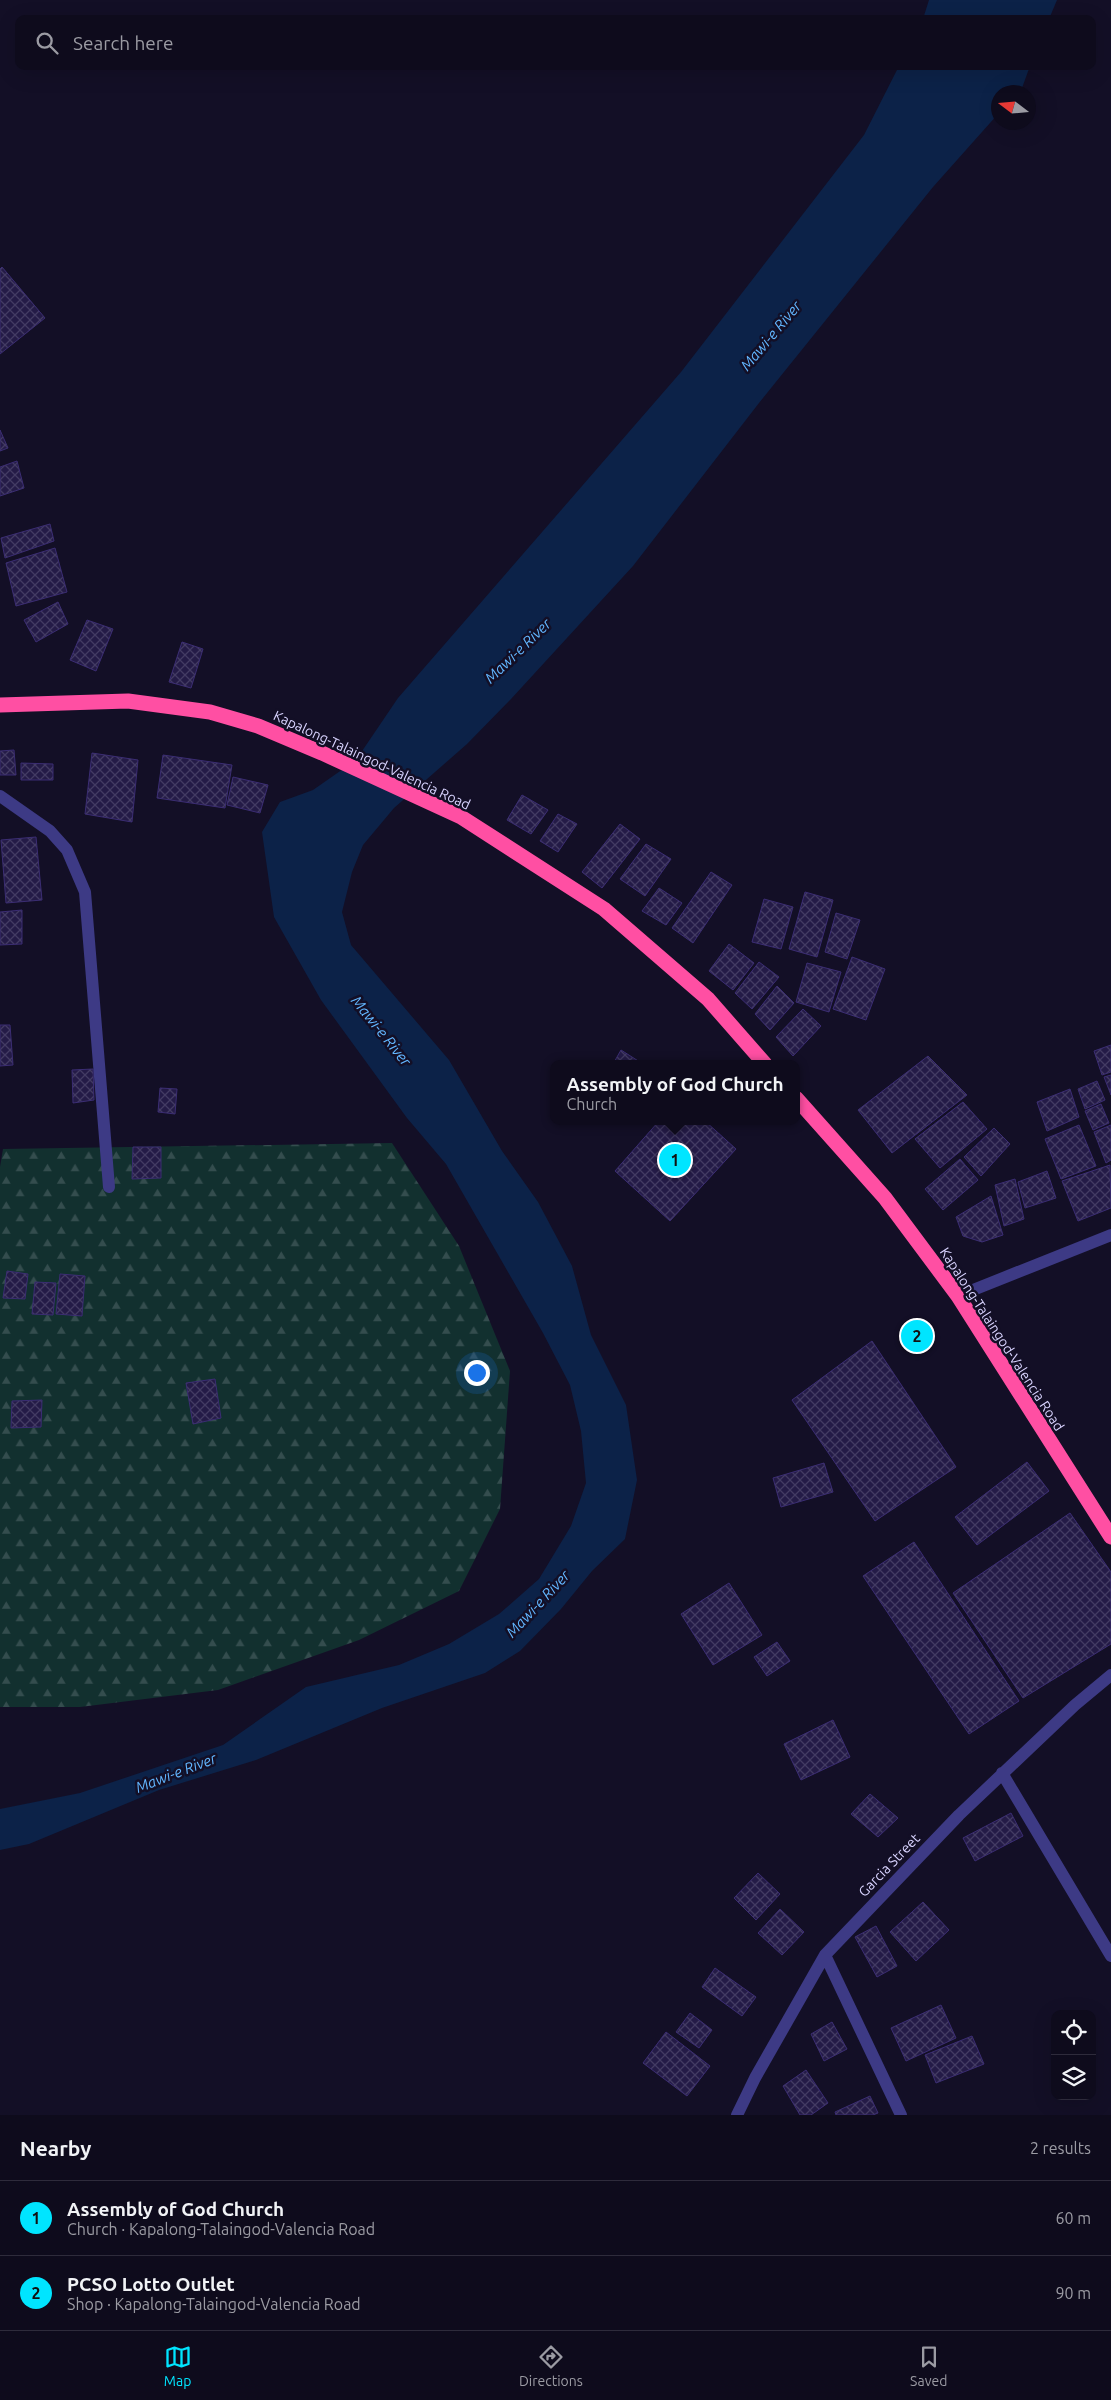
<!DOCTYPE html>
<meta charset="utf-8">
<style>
:root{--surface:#0e0b1c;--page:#1c1929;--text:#f1f3f6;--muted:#9b9ba3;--line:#2e2b3b;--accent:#00e5ff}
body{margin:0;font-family:Ubuntu,sans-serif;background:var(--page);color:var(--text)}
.controls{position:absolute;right:15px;bottom:15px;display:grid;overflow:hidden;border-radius:10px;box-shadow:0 5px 20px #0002}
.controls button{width:45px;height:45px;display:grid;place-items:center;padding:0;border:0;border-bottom:1px solid var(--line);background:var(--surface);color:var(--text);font:25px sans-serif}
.compass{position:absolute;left:991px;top:85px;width:45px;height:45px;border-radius:50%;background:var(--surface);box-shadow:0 5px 20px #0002;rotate:286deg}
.you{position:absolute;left:476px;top:1372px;width:18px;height:18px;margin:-12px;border:4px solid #fff;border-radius:50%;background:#1a73e8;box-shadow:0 0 0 8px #1a73e833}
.badge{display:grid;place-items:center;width:32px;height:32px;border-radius:50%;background:var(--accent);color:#111;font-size:16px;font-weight:700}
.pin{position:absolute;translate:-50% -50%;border:2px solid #fff;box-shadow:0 1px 5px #0006}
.popup{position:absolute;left:550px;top:1060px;width:250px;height:65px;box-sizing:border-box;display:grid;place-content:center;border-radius:10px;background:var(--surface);filter:drop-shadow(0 1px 4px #0005);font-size:16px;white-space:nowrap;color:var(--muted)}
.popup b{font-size:19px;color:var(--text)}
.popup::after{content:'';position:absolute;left:50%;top:100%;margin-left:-10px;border:10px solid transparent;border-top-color:var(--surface)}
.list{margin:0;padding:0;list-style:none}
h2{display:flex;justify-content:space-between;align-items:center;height:65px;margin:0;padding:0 20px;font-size:21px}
h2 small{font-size:16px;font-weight:400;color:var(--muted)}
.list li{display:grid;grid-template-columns:32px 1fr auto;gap:15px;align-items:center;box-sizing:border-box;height:75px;padding:0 20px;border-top:1px solid var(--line)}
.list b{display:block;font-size:19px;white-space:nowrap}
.list p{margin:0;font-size:16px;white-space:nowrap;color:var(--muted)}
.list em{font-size:16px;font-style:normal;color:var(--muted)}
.icon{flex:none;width:28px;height:28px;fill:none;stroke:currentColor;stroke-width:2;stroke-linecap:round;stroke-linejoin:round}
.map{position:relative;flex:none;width:1111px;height:2115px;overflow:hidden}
.search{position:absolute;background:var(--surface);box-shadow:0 5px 20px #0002;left:15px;right:15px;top:15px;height:55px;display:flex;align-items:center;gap:12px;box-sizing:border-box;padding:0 18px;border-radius:10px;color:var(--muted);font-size:19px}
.sheet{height:215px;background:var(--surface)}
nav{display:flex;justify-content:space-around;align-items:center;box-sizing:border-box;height:70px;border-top:1px solid var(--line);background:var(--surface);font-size:14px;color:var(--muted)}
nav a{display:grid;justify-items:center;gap:2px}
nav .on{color:var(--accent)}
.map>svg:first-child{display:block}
.forest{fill:url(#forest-firs)}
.water{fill:#0c2248}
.building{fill:url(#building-cross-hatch);stroke:#3b2d73}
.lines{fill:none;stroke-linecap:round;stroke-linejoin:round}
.minor{stroke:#3d3a85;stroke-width:12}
.highway{stroke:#ff4fa3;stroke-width:15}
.labels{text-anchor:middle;stroke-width:5;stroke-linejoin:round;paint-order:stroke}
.street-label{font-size:14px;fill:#d9d4ff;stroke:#130f26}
.water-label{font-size:15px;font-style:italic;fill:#62b6ff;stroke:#130f26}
</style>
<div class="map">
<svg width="1111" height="2115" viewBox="0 0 1111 2115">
<defs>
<pattern id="forest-firs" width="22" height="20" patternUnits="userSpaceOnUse" patternTransform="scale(1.25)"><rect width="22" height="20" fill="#12302f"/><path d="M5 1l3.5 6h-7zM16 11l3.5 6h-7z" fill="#344d4e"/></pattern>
<pattern id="building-cross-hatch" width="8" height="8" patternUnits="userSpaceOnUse" patternTransform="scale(1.25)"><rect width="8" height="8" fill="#241b47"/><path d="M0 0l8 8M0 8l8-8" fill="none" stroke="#433b63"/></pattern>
</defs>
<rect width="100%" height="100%" fill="#130f26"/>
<path class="forest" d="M392,1143L459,1246L510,1371L500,1509L459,1591L359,1640L218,1690L80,1707H0V1167L3,1149Z"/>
<path class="water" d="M929,0H1057L1049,19H923Z
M899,66H1030L1022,88L1018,92H998V114L933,187L759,403L633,566L511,699L467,744L394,808L363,845L352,872L342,912L351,945L449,1060L502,1151L538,1202L572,1266L591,1335L626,1405L637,1480L625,1539L592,1571L561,1609L520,1651L485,1673L382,1708L256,1760L159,1790L29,1844L0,1850V1809L80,1793L223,1745L306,1687L399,1665L449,1644L499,1614L539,1579L571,1526L586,1483L581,1431L570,1385L543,1333L446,1164L407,1118L321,1000L274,917L262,832L280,802L313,790L356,760L398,698L681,372L864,135Z"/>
<path class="building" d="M2,267L45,318L0,354V269Z
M0,430L8,448L0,451Z
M17,461L24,488L0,496V467Z
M50,524L54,541L5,558L1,538Z
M55,548L67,592L16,606L6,563Z
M58,602L68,624L36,642L24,620Z
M87,620L113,629L96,671L70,660Z
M182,642L203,649L191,688L169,682Z
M14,750L16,775H0V751Z
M92,753L138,760L132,822L85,814Z
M163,755L232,765L225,808L157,798Z
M21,763L53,764V780H21Z
M233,777L268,785L260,813L227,805Z
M522,795L548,810L531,834L507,820Z
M558,814L577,824L558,852L540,841Z
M620,824L640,839L602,888L582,872Z
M36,837L42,900L6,903L1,840Z
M646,844L671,859L645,896L620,879Z
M711,872L732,885L693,943L672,928Z
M659,888L682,903L666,925L642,911Z
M805,892L833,900L817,957L789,949Z
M764,899L793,907L781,949L752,942Z
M22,910V944L0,945V912Z
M836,913L860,920L847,959L825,952Z
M729,944L754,963L733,990L709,971Z
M852,957L885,969L866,1020L833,1009Z
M759,962L779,977L752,1009L735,993Z
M807,963L841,972L829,1012L796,1002Z
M777,986L794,1003L770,1030L755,1014Z
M803,1009L821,1026L793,1056L776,1037Z
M0,1025H10L13,1065L0,1066Z
M1111,1045V1072L1102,1075L1094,1051Z
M621,1050L643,1064H613Z
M928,1056L967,1095L892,1153L858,1110Z
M93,1069L94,1100L73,1103L72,1070Z
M1111,1075V1095L1104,1077Z
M1097,1081L1105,1100L1085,1109L1078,1089Z
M160,1088L177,1089L175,1114L158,1112Z
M1070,1089L1079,1117L1047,1131L1037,1102Z
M963,1102L987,1129L940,1168L915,1139Z
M1101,1104L1109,1123L1093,1130L1085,1111Z
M659,1121H705L736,1149L670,1221L615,1171Z
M1079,1125L1096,1166L1061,1179L1045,1139Z
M1111,1125V1160L1106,1163L1094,1132Z
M994,1128L1010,1144L981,1176L964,1157Z
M133,1147H161V1178L132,1179Z
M960,1159L978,1180L943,1210L925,1189Z
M1110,1165L1111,1208L1078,1221L1062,1181Z
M1047,1171L1056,1198L1025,1208L1018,1182Z
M1015,1179L1024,1219L1004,1226L995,1185Z
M991,1196L1003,1235L982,1242L963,1236L956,1217Z
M7,1271L28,1274L25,1299L3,1298Z
M60,1274L85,1276L82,1316L56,1314Z
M35,1282L56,1283L53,1315L32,1314Z
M872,1341L956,1467L875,1521L792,1400Z
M215,1379L221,1418L193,1424L186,1383Z
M42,1400L41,1427L11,1428L12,1401Z
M1027,1462L1049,1491L977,1545L955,1517Z
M824,1463L833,1492L781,1507L773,1478Z
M1070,1513L1111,1572V1644L1023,1698L953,1593Z
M914,1542L1019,1701L969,1734L863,1576Z
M729,1583L762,1635L713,1665L681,1614Z
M777,1642L790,1661L767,1676L754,1657Z
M833,1720L850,1757L801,1780L784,1744Z
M870,1794L898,1818L878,1837L851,1814Z
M1011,1813L1023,1836L975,1861L963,1838Z
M758,1873L780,1894L756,1920L734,1898Z
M923,1902L949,1930L916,1961L890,1932Z
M780,1909L804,1932L782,1955L758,1933Z
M876,1926L897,1966L877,1977L855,1937Z
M715,1968L756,1997L742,2016L702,1987Z
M941,2005L956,2038L906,2061L891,2028Z
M690,2013L712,2030L699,2048L676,2032Z
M832,2022L847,2049L824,2061L811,2034Z
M666,2032L710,2066L687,2096L643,2063Z
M972,2036L984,2064L936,2083L925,2055Z
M806,2070L828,2103L811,2115H800L783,2086Z
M870,2096L878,2113L873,2115H836L835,2112Z"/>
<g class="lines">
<path class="minor" d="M0,796L50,831L67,850L85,892L109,1187
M958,1296L1111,1235
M1002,1773L1111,1956
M825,1955L901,2115
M737,2115L755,2078L825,1955L959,1815L1075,1705L1111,1675"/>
<path class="highway" d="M0,705L128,701L210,712L258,726L322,753L461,817L604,909L708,999L765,1064
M796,1098L885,1198L958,1296L1111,1537"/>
</g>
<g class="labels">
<g class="street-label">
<text transform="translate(372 760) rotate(25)" y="5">Kapalong-Talaingod-Valencia Road</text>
<text transform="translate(1002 1339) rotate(57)" y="5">Kapalong-Talaingod-Valencia Road</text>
<text transform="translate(889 1865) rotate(-46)" y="5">Garcia Street</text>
</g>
<g class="water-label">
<text transform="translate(771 336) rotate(-50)" y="5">Mawi-e River</text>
<text transform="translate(518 651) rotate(-44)" y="5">Mawi-e River</text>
<text transform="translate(381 1031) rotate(51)" y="5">Mawi-e River</text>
<text transform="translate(538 1604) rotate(-47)" y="5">Mawi-e River</text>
<text transform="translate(176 1773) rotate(-21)" y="5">Mawi-e River</text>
</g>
</g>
</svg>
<div class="controls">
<button><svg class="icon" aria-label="locate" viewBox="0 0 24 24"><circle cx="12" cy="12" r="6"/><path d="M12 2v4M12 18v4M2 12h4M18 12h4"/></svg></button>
<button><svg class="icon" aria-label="layers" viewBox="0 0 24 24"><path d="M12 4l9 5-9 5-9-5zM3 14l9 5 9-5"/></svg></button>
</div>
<svg class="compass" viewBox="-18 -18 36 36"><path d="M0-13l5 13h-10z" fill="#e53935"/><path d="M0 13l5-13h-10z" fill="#9b9ba3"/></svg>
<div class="you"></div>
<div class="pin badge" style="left:675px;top:1160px">1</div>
<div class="popup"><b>Assembly of God Church</b>Church</div>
<div class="pin badge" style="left:917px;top:1336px">2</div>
<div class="search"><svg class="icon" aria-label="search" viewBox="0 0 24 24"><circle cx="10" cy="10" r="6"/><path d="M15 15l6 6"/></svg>Search here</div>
</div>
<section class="sheet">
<h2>Nearby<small>2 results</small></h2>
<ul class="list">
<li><span class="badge">1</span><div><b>Assembly of God Church</b><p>Church · Kapalong-Talaingod-Valencia Road</p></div><em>60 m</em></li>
<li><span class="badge">2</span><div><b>PCSO Lotto Outlet</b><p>Shop · Kapalong-Talaingod-Valencia Road</p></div><em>90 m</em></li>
</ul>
</section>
<nav>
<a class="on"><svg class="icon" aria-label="map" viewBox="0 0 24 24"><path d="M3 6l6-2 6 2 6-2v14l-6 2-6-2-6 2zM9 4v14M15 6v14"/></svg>Map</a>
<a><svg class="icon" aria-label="directions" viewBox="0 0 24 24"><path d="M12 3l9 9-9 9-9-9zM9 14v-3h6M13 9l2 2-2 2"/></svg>Directions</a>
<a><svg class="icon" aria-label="saved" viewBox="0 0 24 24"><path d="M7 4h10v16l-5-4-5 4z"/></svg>Saved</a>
</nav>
